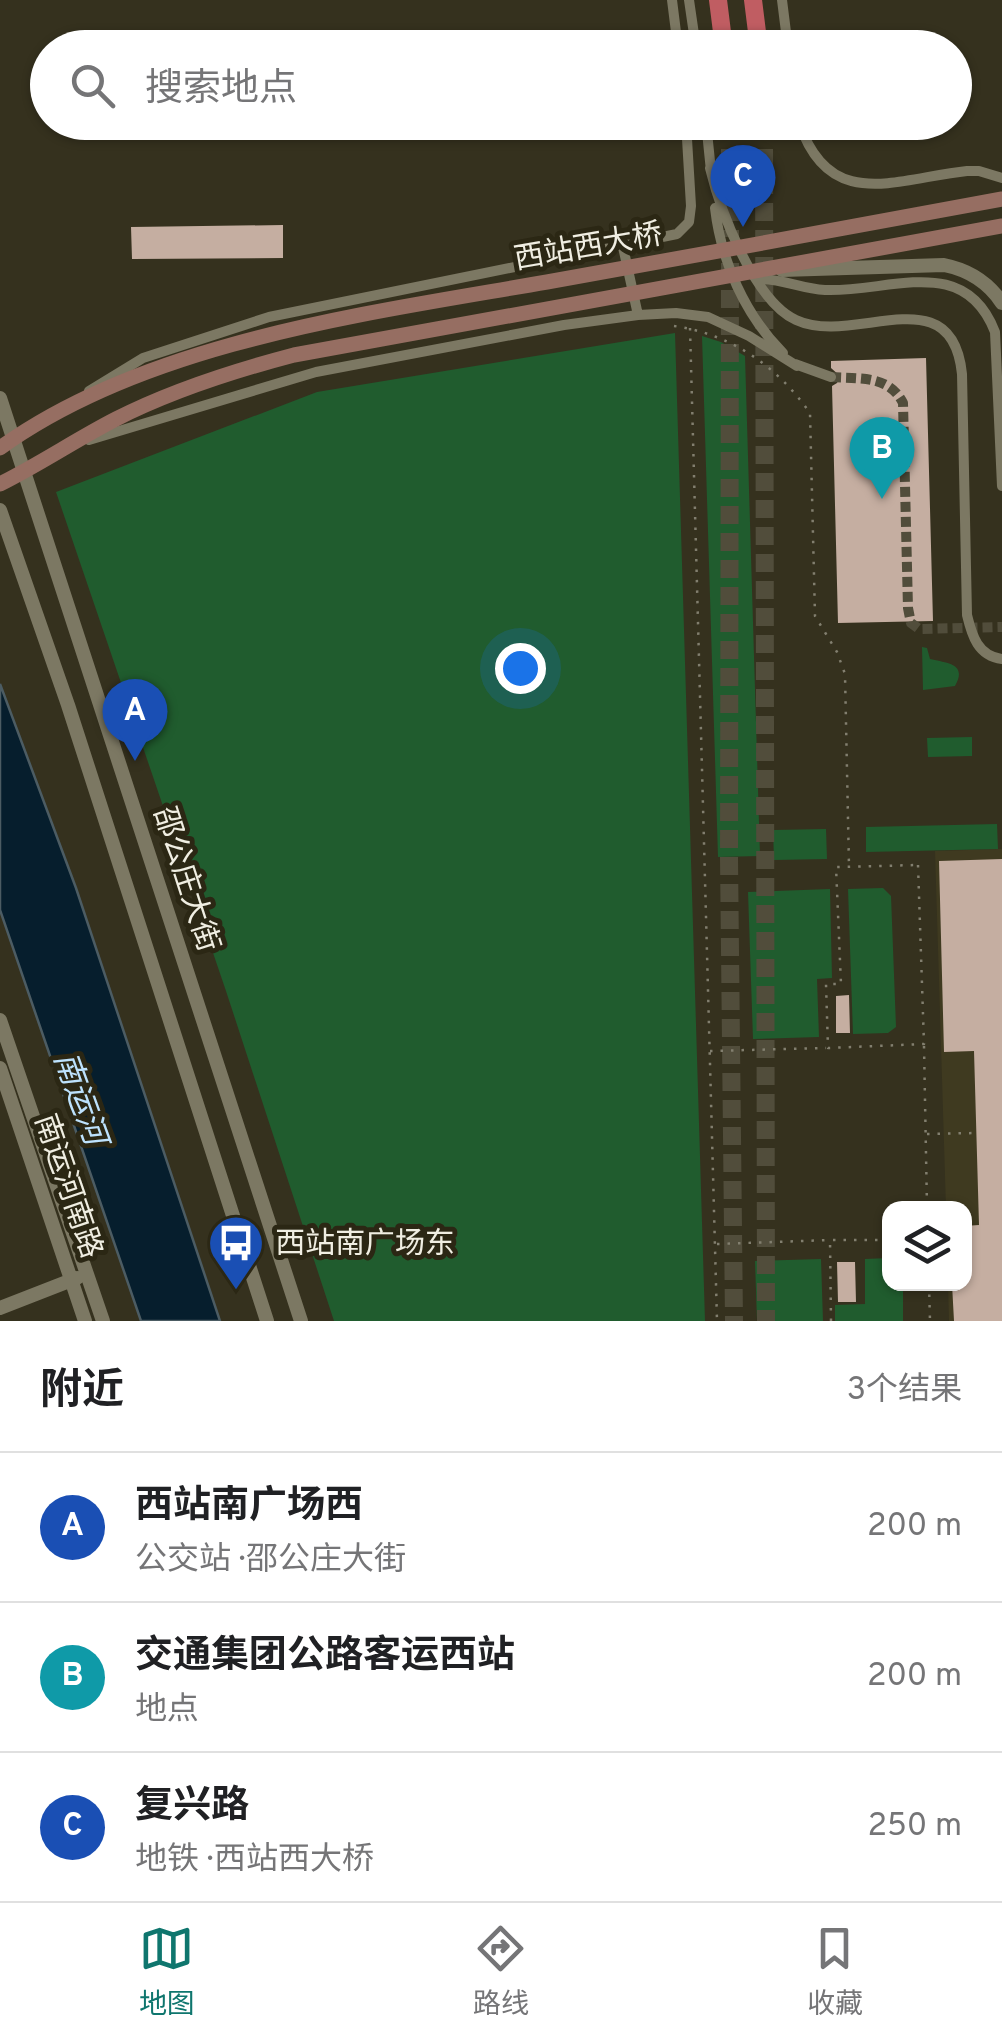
<!DOCTYPE html>
<html lang="zh">
<meta charset="utf-8">
<style>
:root{--surface:#fff;--page:#f6f6f6;--text:#202124;--muted:#757577;--line:#e0e0e0;--accent:#0f766e}
body{margin:0;font-family:Overpass,"Noto Sans SC",sans-serif;background:var(--page);color:var(--text)}
.controls{position:absolute;right:30px;bottom:30px;display:grid;overflow:hidden;border-radius:20px;box-shadow:0 2px 8px #0004}
.controls button{width:90px;height:90px;display:grid;place-items:center;padding:0;border:0;border-bottom:2px solid var(--line);background:var(--surface);color:var(--text);font:50px sans-serif}
.you{position:absolute;left:520px;top:668px;width:35px;height:35px;margin:-25px;border:8px solid #fff;border-radius:50%;background:#1a73e8;box-shadow:0 0 0 15px #1a73e833}
.badge{display:grid;place-items:center;width:65px;height:65px;border-radius:50%;background:var(--accent);color:#fff;font-size:32px;font-weight:700}
.pin{position:absolute;translate:-50% -82px;filter:drop-shadow(0 2px 5px #0008)}
.pin::after{content:'';position:absolute;top:52px;width:35px;height:30px;background:inherit;clip-path:polygon(0 0,100% 0,50% 100%)}
.list{margin:0;padding:0;list-style:none}
h2{display:flex;justify-content:space-between;align-items:center;height:130px;margin:0;padding:0 40px;font-size:42px}
h2 small{font-size:32px;font-weight:400;color:var(--muted)}
.list li{display:grid;grid-template-columns:65px 1fr auto;gap:30px;align-items:center;box-sizing:border-box;height:150px;padding:0 40px;border-top:2px solid var(--line)}
.list b{display:block;font-size:38px;white-space:nowrap}
.list p{margin:0;font-size:32px;white-space:nowrap;color:var(--muted)}
.list em{font-size:32px;font-style:normal;color:var(--muted)}
.icon{flex:none;width:55px;height:55px;fill:none;stroke:currentColor;stroke-width:2;stroke-linecap:round;stroke-linejoin:round}
.map{position:relative;flex:none;width:1002px;height:1321px;overflow:hidden}
.search{position:absolute;background:var(--surface);box-shadow:0 2px 8px #0004;left:30px;right:30px;top:30px;height:110px;display:flex;align-items:center;gap:25px;box-sizing:border-box;padding:0 35px;border-radius:55px;color:var(--muted);font-size:38px}
.sheet{height:580px;background:var(--surface)}
nav{display:flex;justify-content:space-around;align-items:center;box-sizing:border-box;height:140px;border-top:2px solid var(--line);background:var(--surface);font-size:28px;color:var(--muted)}
nav a{display:grid;justify-items:center;gap:5px}
nav .on{color:var(--accent)}
.map>svg:first-child{display:block}
.built{fill:#3f3a20}
.green{fill:#205c2e}
.water{fill:#061e2d;stroke:#4c5c63;stroke-width:2.5}
.building{fill:#c5aea1}
.lines{fill:none;stroke-linecap:round;stroke-linejoin:round}
.minor-tunnel{stroke:#514d3b;stroke-width:10;stroke-dasharray:10 5;stroke-linecap:butt}
.trunk-tunnel{stroke:#514d3b;stroke-width:18;stroke-dasharray:18 9;stroke-linecap:butt}
.path{stroke:#827f6f;stroke-width:2.5;stroke-dasharray:2.5 8;stroke-linecap:butt}
.minor{stroke:#7c7863;stroke-width:10}
.tertiary{stroke:#7c7863;stroke-width:14}
.secondary{stroke:#966e62;stroke-width:15}
.trunk{stroke:#c05d62;stroke-width:18}
.labels{text-anchor:middle;stroke-width:10;stroke-linejoin:round;paint-order:stroke}
.street-label{font-size:30px;fill:#f0eee2;stroke:#2b2714}
.poi-label{font-size:30px;fill:#f0eee2;stroke:#2b2714;text-anchor:start}
.water-label{font-size:32px;font-style:italic;fill:#bde2fd;stroke:#2b2714}
</style>
<div class="map">
<svg width="1002" height="1321" viewBox="0 0 1002 1321">
<rect width="100%" height="100%" fill="#35311e"/>
<path class="built" d="M1002,849V1321H949L948,1284H964V1208H946L935,851Z"/>
<path class="green" d="M675,333L705,1321H334L226,991L56,492L317,392Z
M702,336L721,342L745,356L760,856L718,857Z
M922,647L927,648L930,659C946,663 968,663 955,686L923,690Z
M972,737V756L928,757L927,738Z
M997,824L998,849L866,852V827Z
M826,829L827,859L774,860L773,830Z
M883,888L891,896L896,1027L888,1033L853,1034L848,889Z
M830,889L832,978L817,979L819,1037L753,1039L748,892Z
M889,1258L890,1284H903V1321H835V1305L865,1304V1259Z
M821,1259L823,1321H757L755,1261Z"/>
<path class="water" d="M0,684L76,888L220,1321H141L0,910Z"/>
<path class="building" d="M283,225V258L132,259L131,227Z
M926,358L933,621L838,623L832,386L837,383L840,376L831,368V361Z
M1002,859V1321H954L952,1284H964V1226L979,1225L974,1051L944,1052L939,861Z
M849,995L850,1033H836V996Z
M837,1262H855L856,1302H838Z"/>
<g class="lines">
<path class="minor-tunnel" d="M831,377C860,379 889,375 903,403L908,608L911,623L919,629L1002,627"/>
<path class="trunk-tunnel" d="M730,122V237
M764,122L766,1321
M730,263L729,858L734,1321"/>
<path class="path" d="M674,326C731,334 777,366 810,413L815,616L837,652L845,674L849,867
M690,328L717,1321
M918,865L924,1044L828,1048L826,984H841L836,867Z
M924,1046L927,1208
M710,1051L826,1048
M927,1134L976,1133
M717,1244L829,1240
M929,1284L930,1321
M831,1321L830,1240H890"/>
<path class="minor" d="M672,0L678,48
M689,0L696,48
M782,0L788,48
M706,122L711,171
M799,122C829,214 898,178 967,171H979L1002,178
M710,168C720,210 754,301 796,320C854,347 952,274 962,374L967,615C972,636 978,656 1002,659
M715,208C721,261 745,315 783,353
M623,247L638,315
M757,279C781,278 801,289 825,290C888,293 964,252 995,332L1002,486
M795,364L831,377
M89,391L143,358L269,317L677,234L689,222L691,206L686,122
M89,440L316,372L564,325L638,315L676,313L708,317L749,336L797,366"/>
<path class="tertiary" d="M782,270L944,265C969,270 988,282 1002,303
M0,398L301,1321
M0,510L68,705L267,1321
M0,1020L103,1321
M0,1068L85,1321
M0,1308L77,1278"/>
<path class="secondary" d="M0,448C148,341 370,313 547,282C699,255 850,227 1002,199
M0,484C40,464 77,439 116,419C173,390 233,371 294,355L1002,226"/>
<path class="trunk" d="M718,0L724,48
M753,0L759,48"/>
</g>
<defs>
<g id="bus-pin" transform="scale(2.875)"><path d="M0 17L-7.5 6A9.5 9.5 0 1 1 7.5 6Z" fill="#1a4fb4" stroke="#2b2714"/><path d="M-5-6H5V4H4V6H2V4H-2V6H-4V4H-5ZM-3.5-4V0h7V-4ZM-3.5 1.2v1.5H-2V1.2ZM2 1.2v1.5H3.5V1.2Z" fill="#fff"/></g>
</defs>
<g fill-rule="evenodd">
<use href="#bus-pin" x="236" y="1243"/>
</g>
<g class="labels">
<g class="street-label">
<text transform="translate(588 246) rotate(-10)" y="10">西站西大桥</text>
<text transform="translate(187 879) rotate(72)" y="10">邵公庄大街</text>
<text transform="translate(69 1186) rotate(71)" y="10">南运河南路</text>
</g>
<g class="poi-label">
<text x="275" y="1253">西站南广场东</text>
</g>
<g class="water-label">
<text transform="translate(81 1098) rotate(70)" y="11">南运河</text>
</g>
</g>
</svg>
<div class="controls">
<button><svg class="icon" aria-label="layers" viewBox="0 0 24 24"><path d="M12 4l9 5-9 5-9-5zM3 14l9 5 9-5"/></svg></button>
</div>
<div class="you"></div>
<div class="pin badge" style="left:135px;top:761px;background:#1a4fb4">A</div>
<div class="pin badge" style="left:882px;top:499px;background:#0f9aa8">B</div>
<div class="pin badge" style="left:743px;top:227px;background:#1a4fb4">C</div>
<div class="search"><svg class="icon" aria-label="search" viewBox="0 0 24 24"><circle cx="10" cy="10" r="6"/><path d="M15 15l6 6"/></svg>搜索地点</div>
</div>
<section class="sheet">
<h2>附近<small>3个结果</small></h2>
<ul class="list">
<li><span class="badge" style="background:#1a4fb4">A</span><div><b>西站南广场西</b><p>公交站 · 邵公庄大街</p></div><em>200 m</em></li>
<li><span class="badge" style="background:#0f9aa8">B</span><div><b>交通集团公路客运西站</b><p>地点</p></div><em>200 m</em></li>
<li><span class="badge" style="background:#1a4fb4">C</span><div><b>复兴路</b><p>地铁 · 西站西大桥</p></div><em>250 m</em></li>
</ul>
</section>
<nav>
<a class="on"><svg class="icon" aria-label="map" viewBox="0 0 24 24"><path d="M3 6l6-2 6 2 6-2v14l-6 2-6-2-6 2zM9 4v14M15 6v14"/></svg>地图</a>
<a><svg class="icon" aria-label="directions" viewBox="0 0 24 24"><path d="M12 3l9 9-9 9-9-9zM9 14v-3h6M13 9l2 2-2 2"/></svg>路线</a>
<a><svg class="icon" aria-label="saved" viewBox="0 0 24 24"><path d="M7 4h10v16l-5-4-5 4z"/></svg>收藏</a>
</nav>
